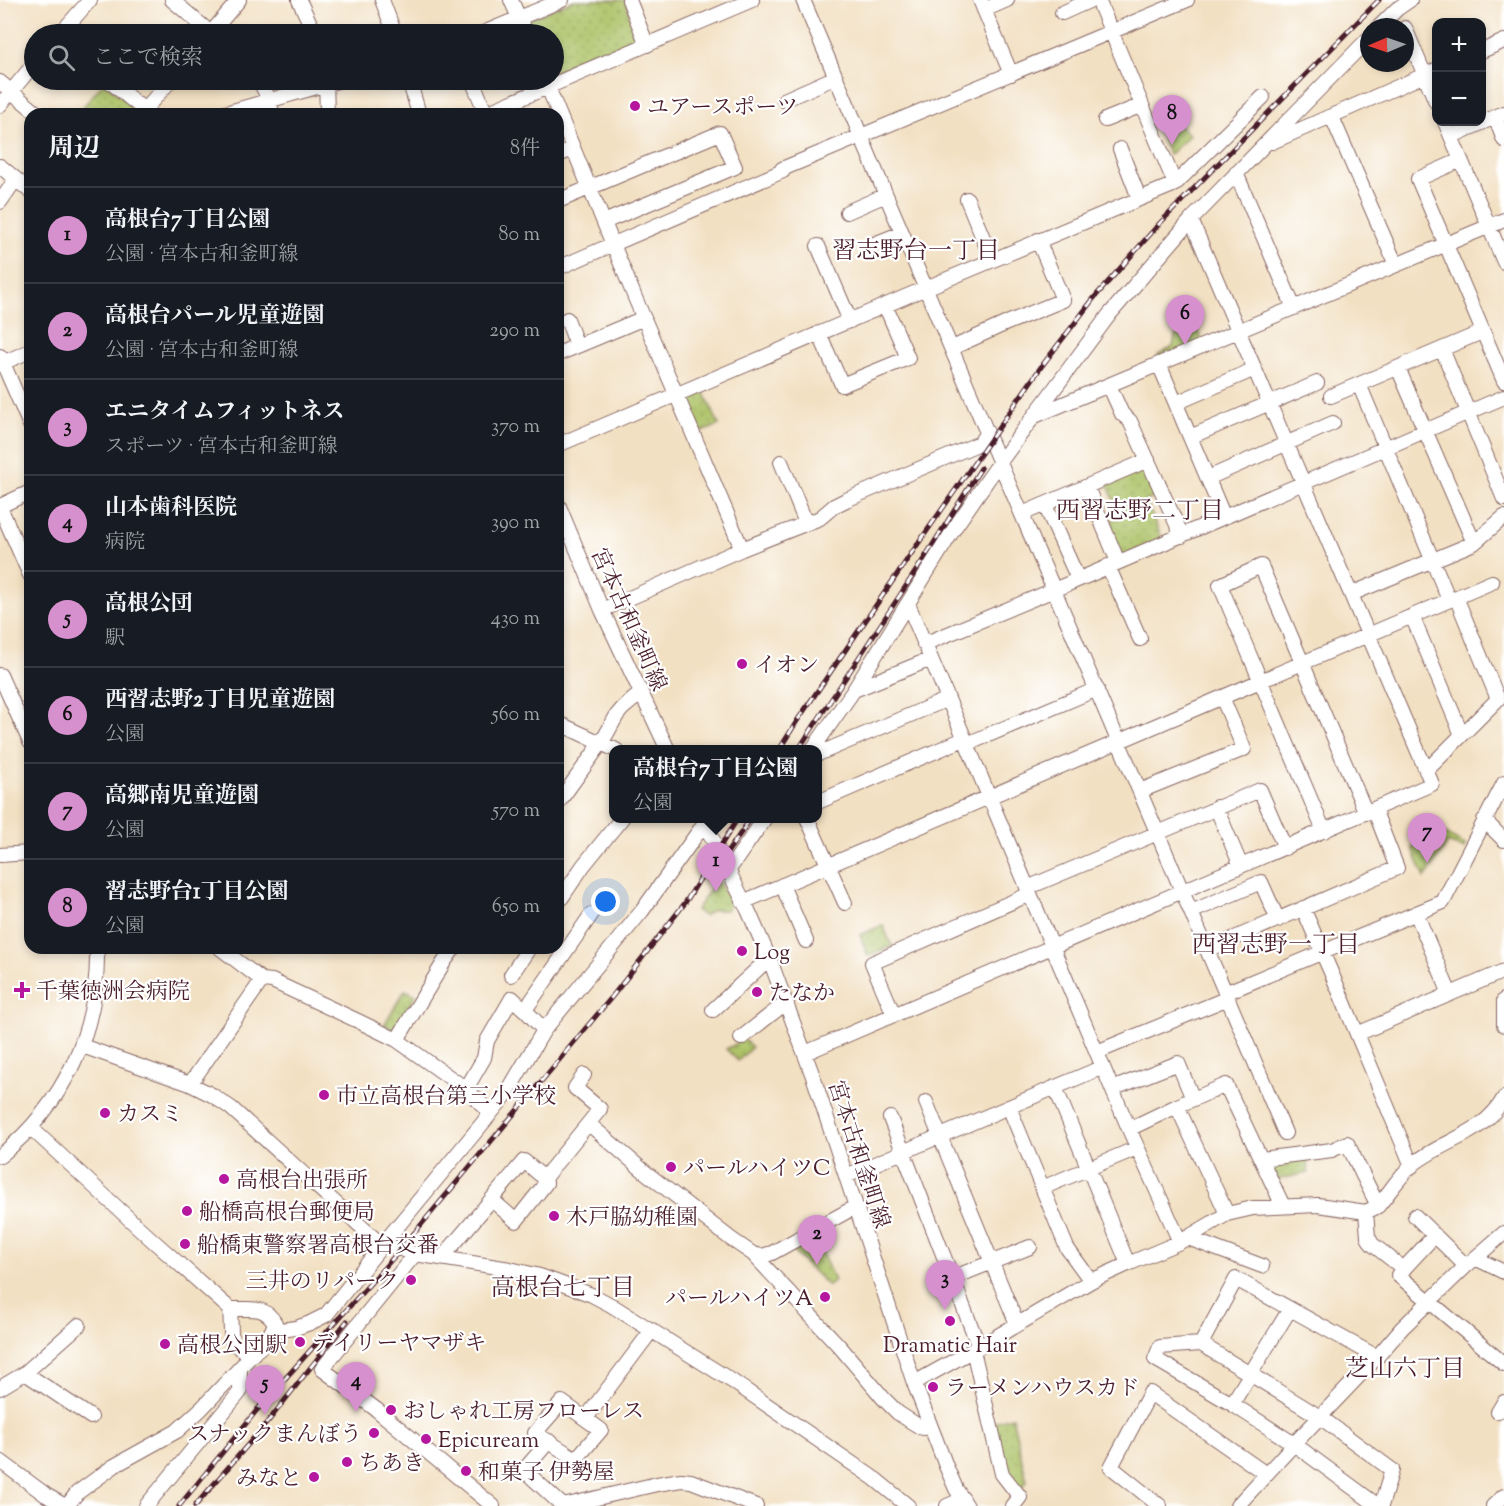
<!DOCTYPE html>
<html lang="ja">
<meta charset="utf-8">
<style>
:root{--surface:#171b24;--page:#242831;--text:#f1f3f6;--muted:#9ea1a6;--line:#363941;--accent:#d690ce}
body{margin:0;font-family:"Sorts Mill Goudy","Noto Serif JP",serif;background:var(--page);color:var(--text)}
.controls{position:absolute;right:18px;top:18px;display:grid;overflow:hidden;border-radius:12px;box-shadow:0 3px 9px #0003}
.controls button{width:54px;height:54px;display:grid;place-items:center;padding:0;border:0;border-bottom:2px solid var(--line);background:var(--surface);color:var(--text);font:30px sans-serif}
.compass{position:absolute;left:1360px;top:18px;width:54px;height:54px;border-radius:50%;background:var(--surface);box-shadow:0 3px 9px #0003;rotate:268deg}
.you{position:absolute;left:606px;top:902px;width:21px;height:21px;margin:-15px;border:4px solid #fff;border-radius:50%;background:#1a73e8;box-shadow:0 0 0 9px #1a73e833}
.badge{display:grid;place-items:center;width:39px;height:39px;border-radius:50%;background:var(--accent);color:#111;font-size:20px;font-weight:700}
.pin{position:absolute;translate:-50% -50px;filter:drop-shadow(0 2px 3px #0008)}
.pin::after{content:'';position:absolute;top:32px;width:21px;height:18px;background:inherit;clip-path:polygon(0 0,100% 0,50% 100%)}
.popup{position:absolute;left:609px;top:745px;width:213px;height:78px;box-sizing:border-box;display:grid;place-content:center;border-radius:12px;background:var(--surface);filter:drop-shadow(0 2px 4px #0005);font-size:20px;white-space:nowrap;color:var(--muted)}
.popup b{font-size:22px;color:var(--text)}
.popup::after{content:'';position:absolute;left:50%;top:100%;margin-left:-12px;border:12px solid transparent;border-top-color:var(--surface)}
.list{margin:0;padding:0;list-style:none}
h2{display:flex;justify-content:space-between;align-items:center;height:78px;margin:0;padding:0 24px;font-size:26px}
h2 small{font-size:20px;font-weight:400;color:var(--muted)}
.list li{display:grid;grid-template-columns:39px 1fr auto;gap:18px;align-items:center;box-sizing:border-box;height:96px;padding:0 24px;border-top:2px solid var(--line)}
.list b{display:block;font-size:22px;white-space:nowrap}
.list p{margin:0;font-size:20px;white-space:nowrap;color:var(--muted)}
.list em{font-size:20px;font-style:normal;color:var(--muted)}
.icon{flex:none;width:33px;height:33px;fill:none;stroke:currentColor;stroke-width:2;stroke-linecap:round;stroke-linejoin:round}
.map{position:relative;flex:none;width:1504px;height:1506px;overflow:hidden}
.search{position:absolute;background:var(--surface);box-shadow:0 3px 9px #0003;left:24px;top:24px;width:540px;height:66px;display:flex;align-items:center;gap:15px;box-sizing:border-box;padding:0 21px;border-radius:33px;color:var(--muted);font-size:22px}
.panel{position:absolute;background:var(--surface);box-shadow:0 3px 9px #0003;left:24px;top:108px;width:540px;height:846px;border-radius:18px}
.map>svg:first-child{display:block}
.park{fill:url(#park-dots);stroke:#7c7049;stroke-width:1.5}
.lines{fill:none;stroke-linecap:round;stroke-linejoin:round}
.minor-casing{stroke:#856360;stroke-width:16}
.minor{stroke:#fff;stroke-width:14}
.rail-casing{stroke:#4a1f2b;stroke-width:5}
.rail{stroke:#fff;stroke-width:3;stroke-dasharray:9;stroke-linecap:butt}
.poi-dot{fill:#b5179e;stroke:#fff;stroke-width:2}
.labels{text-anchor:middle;stroke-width:4.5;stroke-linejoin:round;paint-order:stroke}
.poi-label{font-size:22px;fill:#4a1f2b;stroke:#fff;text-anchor:start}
.street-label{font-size:22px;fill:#4a1f2b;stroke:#fff}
.neighbourhood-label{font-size:24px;fill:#4a1f2b;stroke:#fff}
</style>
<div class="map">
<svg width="1504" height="1506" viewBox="0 0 1504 1506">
<defs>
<pattern id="park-dots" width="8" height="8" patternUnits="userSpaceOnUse" patternTransform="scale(1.5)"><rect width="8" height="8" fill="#adc267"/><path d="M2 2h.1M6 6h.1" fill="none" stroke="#96a65a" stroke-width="1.8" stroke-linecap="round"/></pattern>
</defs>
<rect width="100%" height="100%" fill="#fff"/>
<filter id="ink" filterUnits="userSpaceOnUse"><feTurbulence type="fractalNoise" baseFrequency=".0167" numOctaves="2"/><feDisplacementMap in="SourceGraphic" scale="12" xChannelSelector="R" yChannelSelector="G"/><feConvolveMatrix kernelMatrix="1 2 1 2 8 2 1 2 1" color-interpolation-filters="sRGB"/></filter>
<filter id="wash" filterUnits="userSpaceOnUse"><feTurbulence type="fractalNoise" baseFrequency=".008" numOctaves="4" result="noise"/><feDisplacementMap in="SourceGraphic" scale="24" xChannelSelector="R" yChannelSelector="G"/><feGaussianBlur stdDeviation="1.35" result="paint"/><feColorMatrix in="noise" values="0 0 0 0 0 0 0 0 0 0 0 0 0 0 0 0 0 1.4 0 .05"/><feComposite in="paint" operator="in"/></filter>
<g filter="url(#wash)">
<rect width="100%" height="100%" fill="#f2e0c2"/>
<path class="park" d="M574,0H625L639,40L554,76V34H530L527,20Z
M104,82L141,114H77Z
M1170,117L1190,135L1169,155L1154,119Z
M1196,324L1203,342L1161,361L1158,355L1173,347L1175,336Z
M704,391L719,425L700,433L686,403L690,397Z
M1145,467L1159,495L1146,501L1162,539L1123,557L1105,523L1121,516L1106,481Z
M1446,834L1465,845L1464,849L1448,842L1425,878L1412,848Z
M717,879L731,904L726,910H712L704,916L696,910Z
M883,925L892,946L868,956L860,935Z
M405,990L416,995L396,1028L392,1029L384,1025Z
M742,1038L752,1047L738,1061L726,1049L734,1045Z
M1307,1155L1308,1173L1276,1180L1268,1162Z
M815,1237L834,1280L828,1286L790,1249Z
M1012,1417L1027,1481L1020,1490L1005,1473L994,1422Z"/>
</g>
<g filter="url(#ink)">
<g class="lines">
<g class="minor-casing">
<path id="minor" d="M172,0L212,34
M299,0L315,34
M382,0L395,34
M511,0L526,34
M629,0L647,45
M803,0L1285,1133
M980,0L1011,74
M984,10L1007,0
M1062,13L1091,0
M1379,27L1397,9L1410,0
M1405,28L1436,102
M60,34L90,0
M210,34L239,0
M481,34L562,0
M1482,51L1504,41
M108,80L149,114
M259,80L270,101L272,114
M326,80L327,114
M409,80L419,114
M472,80L486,113
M545,80L636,300L742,549
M0,82L38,114
M784,100L836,77
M0,105L34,64
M144,110L171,80
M222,114L341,80
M484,114L752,0
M1332,117L1396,265
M1495,117L1504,140
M1105,120L1142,105
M1445,122L1504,262
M1452,136L1504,113
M1272,142L1436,70
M1120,149L1139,198
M558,155L573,149
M1461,160L1418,179L1504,381
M0,166L30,191
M782,169L1187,0
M1236,173L1294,308
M1175,184L1263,97
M967,199L992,260
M558,201L720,133L735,167L604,222
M0,202L16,179
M847,212L886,195
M874,244L902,233
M818,246L850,321
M558,268L783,171
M567,319L577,346
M819,333L842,385L908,358L885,305
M952,348L1007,323L1063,300L1038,240
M1442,349L1504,499
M558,354L644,318
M0,356L30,425
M0,364L30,351
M1159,364L1224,517
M1398,368L1474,543
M1359,384L1449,600
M1109,385L1122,414L1130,421L1182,536
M1331,396L1482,332
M1176,403L1255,369
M1037,415L1504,220
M1190,437L1317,383
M558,445L926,288L1175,184L1098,0
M781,462L806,523
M1208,478L1333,423
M1087,487L1118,562
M558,504L602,610L668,750
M1045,505L1078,579
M0,506L30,492
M0,507L30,575
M1022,514L1148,460
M1108,566L1140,639
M1351,594L1474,543L1504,517
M908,604L1129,1129L1180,1242
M602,610L742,549L820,518L834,506L846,500L980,443L987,432
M1412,616L1462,735
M924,644L1054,590L1504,397
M0,675L30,742
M854,690L931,659
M558,723L616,750
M967,744L1097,689
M812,750L854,690L955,527L1000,462L1109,315L1191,220L1369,38
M818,754L948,699
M1426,771L1498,699L1456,597
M1140,791L1244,749L1222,697
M818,802L964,739
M558,803L602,742L617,715L623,708L641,693
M1216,807L1241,866
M702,818L748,910L770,960L814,1079L914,1383L946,1466L956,1489L967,1506
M807,818L845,903
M1484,820L1504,840
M1324,831L1220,585L1261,566L1366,813
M0,855L30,853
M728,871L765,818
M782,885L806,941
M1027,888L1260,790L1285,848
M743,902L1492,582
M558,903L583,866L622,818
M1303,908L1340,993L1412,1166
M1191,912L1261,882L1278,920
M1416,913L1450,994
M220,948L262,980L272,981L358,1021L397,1040L466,1089L491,1113
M1207,950L1397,868L1374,809
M511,975L529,948
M1225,993L1443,902L1504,783
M1504,1000V1025
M525,1010L591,915
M713,1010L763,964L770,960
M894,1015L872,963L1030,894
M1357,1034L1504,971
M741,1038L779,1008L787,1004
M397,1040L444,962L454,948
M82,1046L190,1084L212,1095L231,1108L377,1241L415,1254L510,1269L540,1276L592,1295L611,1305L732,1381L875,1479L908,1506
M1097,1052L1228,998
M805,1053L1432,784L1191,220
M190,1084L262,980
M1055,1087L1128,1264
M466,1089L484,1058L487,1041L512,998L525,1010L544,1030
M1112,1089L1178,1063L1193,1099
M926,1102L1017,1324
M1177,1106L1227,1214
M1009,1107L1067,1248L1091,1281
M890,1118L979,1347
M589,1124L645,1172L731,1239L753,1254L762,1256L772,1253L855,1207
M31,1128L150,1238L230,1309C249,1310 264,1304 275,1323C270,1337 256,1362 240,1348C237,1346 234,1344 233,1342C230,1338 231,1315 230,1309
M1129,1129L1177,1106L1226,1085L1283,1206
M0,1156C64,1105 99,1030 97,948
M1261,1159L1332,1150L1347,1143L1378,1206
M846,1176L1103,1067
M1042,1188L1137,1148
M492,1200L516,1221L546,1183L544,1178
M1366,1212L1368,1237L1372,1244L1404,1269
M1415,1216L1466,1266
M1435,1235L1398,1275L1504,1364
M1188,1238L1262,1266
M415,1254L322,1369L377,1410L493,1506
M753,1254L841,1348L884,1399L898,1413L920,1427L923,1428L930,1426
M442,1258L524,1161L544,1178L600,1109L575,1088L584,1075
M1475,1258L1504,1272
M952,1278L1030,1247
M272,1331L296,1328L310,1323L326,1315L383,1244L505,1096L544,1030L642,911L704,824
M1201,1344L1236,1279L1377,1357
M973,1350L1002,1474L1020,1497L1013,1506
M25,1373L91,1417
M914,1383L979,1347L1091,1281L1128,1264L1180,1242L1227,1214L1253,1208L1318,1205L1366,1212L1378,1206C1389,1193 1399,1177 1411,1166C1442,1140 1484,1135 1504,1098
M0,1388L25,1373L79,1325
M562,1402L601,1430L576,1459L535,1433Z
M1232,1404L1290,1309
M1498,1412L1504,1402
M586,1418L652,1330
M549,1441L524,1470L563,1506
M0,1461L46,1495L65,1506
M67,1506L77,1493L114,1466L177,1431L201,1409L254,1353
M146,1506L240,1392V1368
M563,1506L657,1484L681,1480L691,1481L756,1506
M947,1506L963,1499
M1160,1506L1111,1467L1150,1393L1266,1474
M1237,1506L1294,1444L1377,1357L1402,1328L1466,1266L1504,1233
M1378,1506L1294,1444L1232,1404L1155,1359L1160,1347L1201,1344L1320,1417L1392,1470L1381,1506
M1493,1506L1504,1496"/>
</g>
<use href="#minor" class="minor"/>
<g class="rail-casing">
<path id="rail" d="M779,750L797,721L913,551L1041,367L1094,298L1160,223L1379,0
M798,750L925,557L981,468
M722,860L751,818
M179,1506L257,1410L400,1250L611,998L685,903L738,818
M195,1506L270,1419L347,1321"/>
</g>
<use href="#rail" class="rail"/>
</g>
</g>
<g class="poi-dot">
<circle cx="635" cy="106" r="6"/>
<circle cx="742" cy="664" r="6"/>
<circle cx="742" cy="951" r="6"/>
<path d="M19 981h6v6h6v6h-6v6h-6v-6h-6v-6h6z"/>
<circle cx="757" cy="992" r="6"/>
<circle cx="324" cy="1095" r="6"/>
<circle cx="105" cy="1113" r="6"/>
<circle cx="671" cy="1167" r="6"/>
<circle cx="224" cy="1179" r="6"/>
<circle cx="187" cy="1211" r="6"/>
<circle cx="554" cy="1216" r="6"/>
<circle cx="185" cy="1244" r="6"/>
<circle cx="411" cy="1280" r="6"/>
<circle cx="825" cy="1297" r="6"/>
<circle cx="950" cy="1321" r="6"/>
<circle cx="300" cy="1342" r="6"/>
<circle cx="165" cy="1344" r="6"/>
<circle cx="933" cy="1387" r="6"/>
<circle cx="391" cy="1410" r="6"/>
<circle cx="374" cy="1433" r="6"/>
<circle cx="426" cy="1439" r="6"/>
<circle cx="347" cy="1462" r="6"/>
<circle cx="466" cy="1471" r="6"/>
<circle cx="314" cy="1477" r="6"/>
</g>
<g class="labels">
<g class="poi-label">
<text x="647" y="114">ユアースポーツ</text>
<text x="754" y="672">イオン</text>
<text x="754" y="959">Log</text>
<text x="36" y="998">千葉徳洲会病院</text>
<text x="769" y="1000">たなか</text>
<text x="336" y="1103">市立高根台第三小学校</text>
<text x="117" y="1121">カスミ</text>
<text x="683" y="1175">パールハイツC</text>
<text x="236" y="1187">高根台出張所</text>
<text x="199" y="1219">船橋高根台郵便局</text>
<text x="566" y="1224">木戸脇幼稚園</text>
<text x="197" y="1252">船橋東警察署高根台交番</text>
<text x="399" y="1288" text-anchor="end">三井のリパーク</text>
<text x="813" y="1305" text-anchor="end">パールハイツA</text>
<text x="312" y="1350">デイリーヤマザキ</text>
<text x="177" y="1352">高根公団駅</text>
<text x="950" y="1352" text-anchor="middle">Dramatic Hair</text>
<text x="945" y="1395">ラーメンハウスカド</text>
<text x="403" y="1418">おしゃれ工房フローレス</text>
<text x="362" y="1441" text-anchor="end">スナックまんぼう</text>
<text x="438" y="1447">Epicuream</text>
<text x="359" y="1470">ちあき</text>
<text x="478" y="1479">和菓子 伊勢屋</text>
<text x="302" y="1485" text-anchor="end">みなと</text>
</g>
<g class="street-label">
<text transform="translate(630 619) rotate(66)" y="8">宮本古和釜町線</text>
<text transform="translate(860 1154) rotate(72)" y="8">宮本古和釜町線</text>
</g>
<g class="neighbourhood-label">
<text x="916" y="258">習志野台一丁目</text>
<text x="1140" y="518">西習志野二丁目</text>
<text x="1276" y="952">西習志野一丁目</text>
<text x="563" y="1295">高根台七丁目</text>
<text x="1405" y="1376">芝山六丁目</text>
</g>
</g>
</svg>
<div class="controls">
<button>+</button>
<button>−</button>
</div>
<svg class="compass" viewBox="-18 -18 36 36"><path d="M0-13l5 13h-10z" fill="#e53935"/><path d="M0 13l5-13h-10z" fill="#9ea1a6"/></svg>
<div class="you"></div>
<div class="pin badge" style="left:716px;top:892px">1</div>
<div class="popup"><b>高根台7丁目公園</b>公園</div>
<div class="pin badge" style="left:817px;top:1265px">2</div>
<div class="pin badge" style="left:945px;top:1310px">3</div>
<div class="pin badge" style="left:356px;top:1412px">4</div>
<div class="pin badge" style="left:265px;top:1415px">5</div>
<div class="pin badge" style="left:1185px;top:345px">6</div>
<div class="pin badge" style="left:1427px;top:863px">7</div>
<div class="pin badge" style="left:1172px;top:145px">8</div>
<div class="search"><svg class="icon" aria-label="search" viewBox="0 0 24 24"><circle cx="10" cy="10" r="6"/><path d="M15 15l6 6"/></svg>ここで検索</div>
<section class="panel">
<h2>周辺<small>8件</small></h2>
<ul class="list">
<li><span class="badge">1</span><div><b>高根台7丁目公園</b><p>公園 · 宮本古和釜町線</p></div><em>80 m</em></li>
<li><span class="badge">2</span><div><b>高根台パール児童遊園</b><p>公園 · 宮本古和釜町線</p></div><em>290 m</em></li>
<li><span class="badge">3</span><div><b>エニタイムフィットネス</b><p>スポーツ · 宮本古和釜町線</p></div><em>370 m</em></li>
<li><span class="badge">4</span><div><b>山本歯科医院</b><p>病院</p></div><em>390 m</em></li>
<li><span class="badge">5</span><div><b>高根公団</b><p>駅</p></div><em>430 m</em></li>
<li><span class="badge">6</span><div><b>西習志野2丁目児童遊園</b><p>公園</p></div><em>560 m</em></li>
<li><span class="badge">7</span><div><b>高郷南児童遊園</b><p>公園</p></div><em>570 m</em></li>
<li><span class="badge">8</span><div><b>習志野台1丁目公園</b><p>公園</p></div><em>650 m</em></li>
</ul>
</section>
</div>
